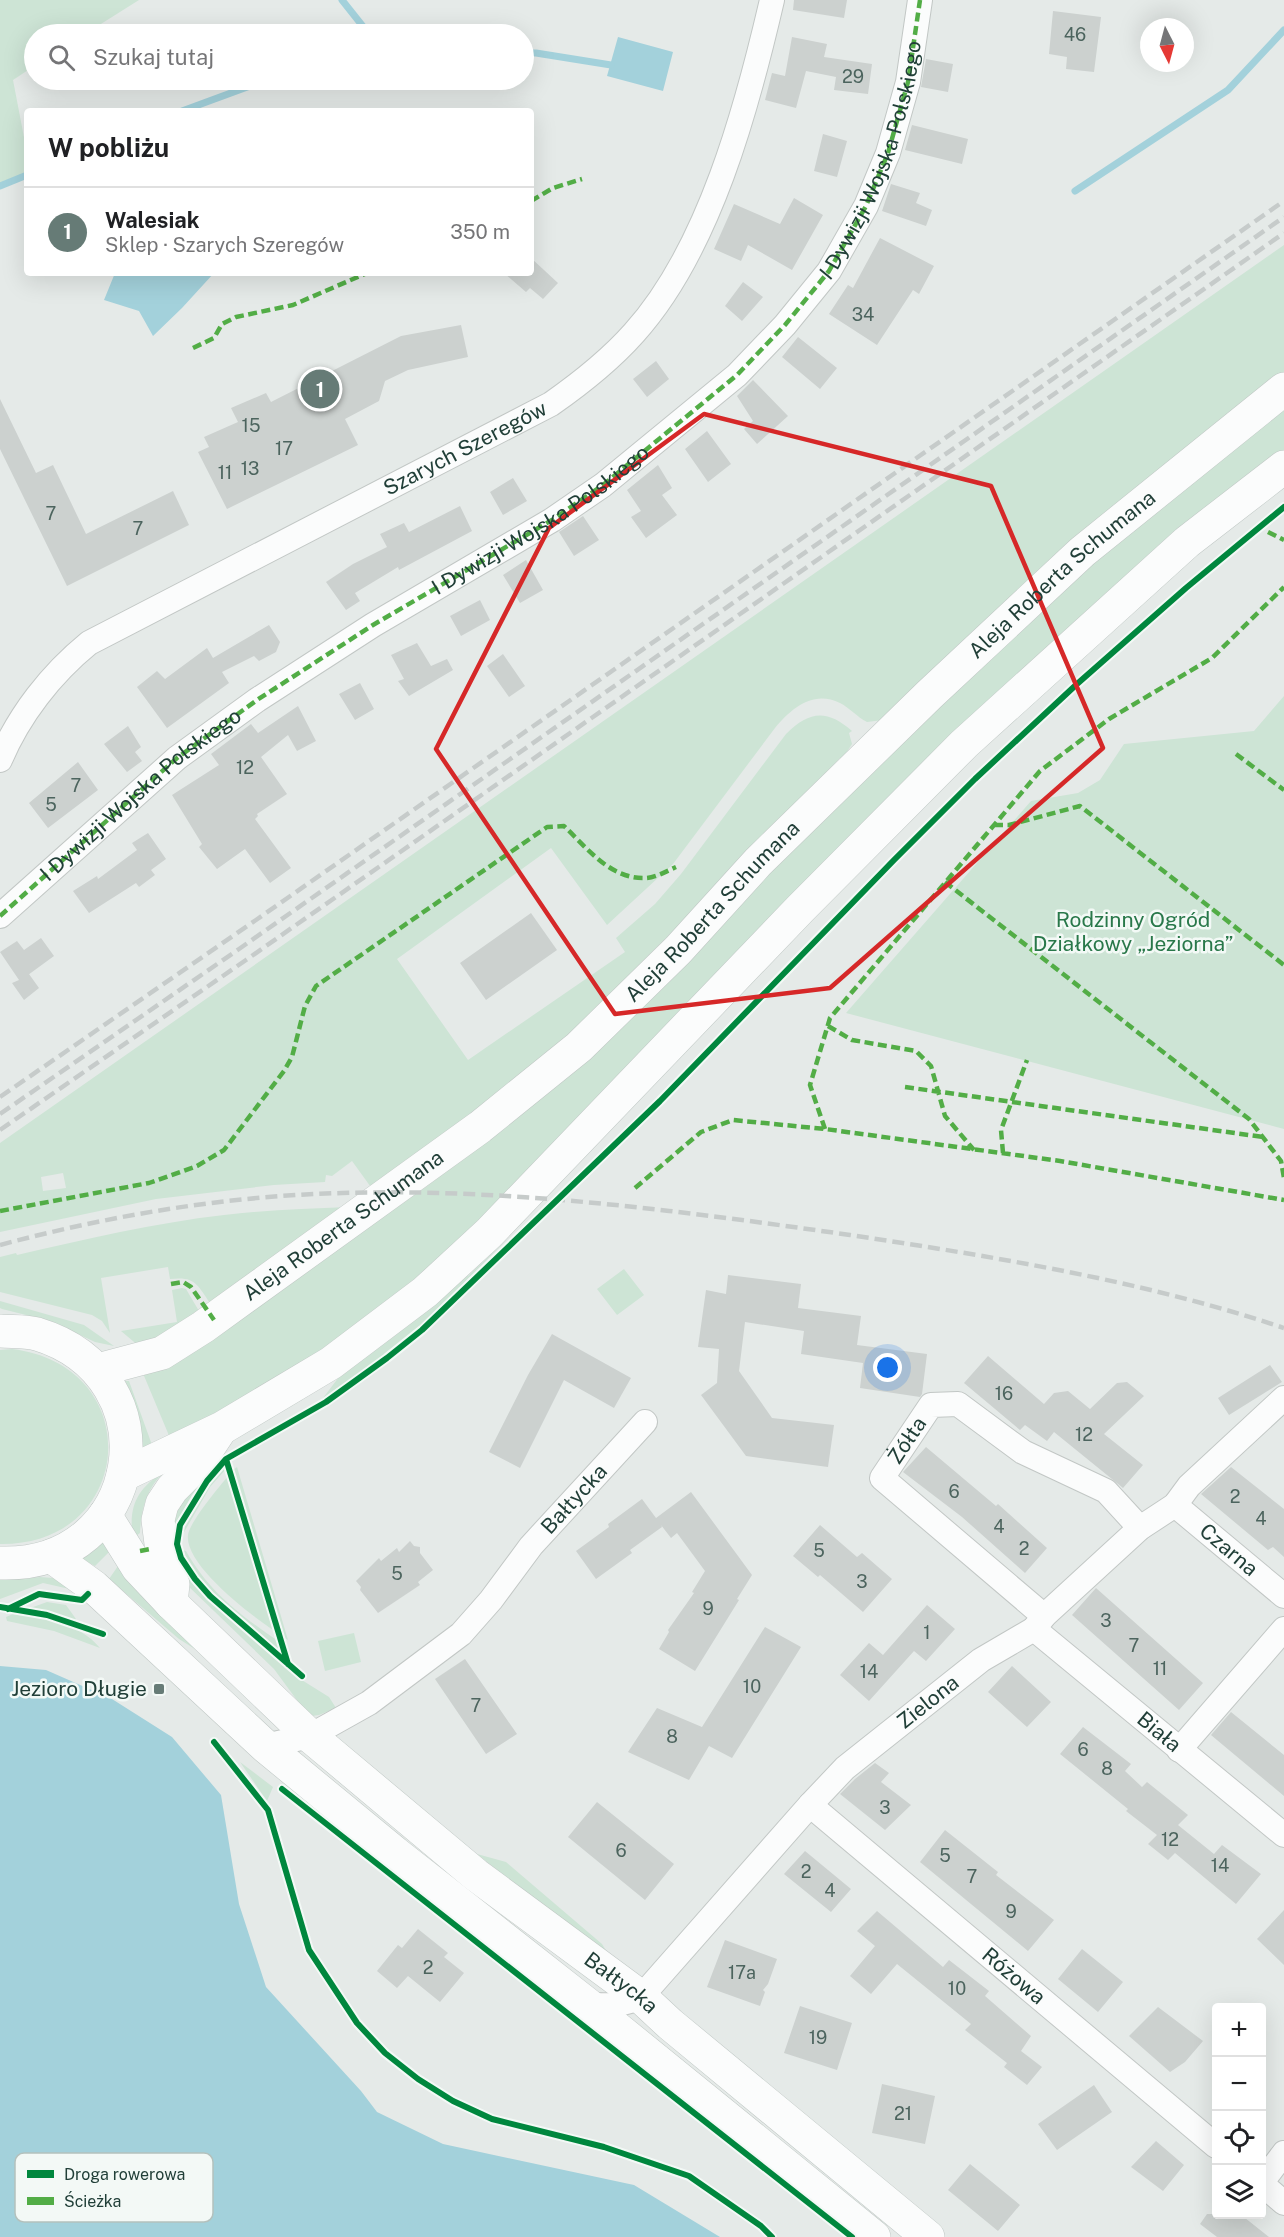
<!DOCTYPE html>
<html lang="pl">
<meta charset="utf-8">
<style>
:root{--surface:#fff;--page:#f6f6f6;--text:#202124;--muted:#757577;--line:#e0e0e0;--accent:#667b76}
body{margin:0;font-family:"Public Sans",sans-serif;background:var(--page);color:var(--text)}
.controls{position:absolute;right:18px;bottom:18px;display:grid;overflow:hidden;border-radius:6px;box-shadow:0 6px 24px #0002}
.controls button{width:54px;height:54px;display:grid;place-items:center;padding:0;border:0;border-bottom:2px solid var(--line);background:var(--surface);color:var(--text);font:30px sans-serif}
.compass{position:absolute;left:1140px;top:18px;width:54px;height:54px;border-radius:50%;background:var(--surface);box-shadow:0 6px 24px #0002;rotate:174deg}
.you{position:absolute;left:888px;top:1368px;width:21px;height:21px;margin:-15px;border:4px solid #fff;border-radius:50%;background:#1a73e8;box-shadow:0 0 0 9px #1a73e833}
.badge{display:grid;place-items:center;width:39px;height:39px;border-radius:50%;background:var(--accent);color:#fff;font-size:20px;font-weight:700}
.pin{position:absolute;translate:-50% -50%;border:3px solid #fff;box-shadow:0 2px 6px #0006}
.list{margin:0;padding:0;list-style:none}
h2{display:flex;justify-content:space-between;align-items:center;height:78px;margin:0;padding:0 24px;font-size:26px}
h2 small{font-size:20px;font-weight:400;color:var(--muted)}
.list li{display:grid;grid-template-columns:39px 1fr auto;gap:18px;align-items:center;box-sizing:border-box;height:90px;padding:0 24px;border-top:2px solid var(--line)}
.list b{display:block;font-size:22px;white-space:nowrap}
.list p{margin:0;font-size:20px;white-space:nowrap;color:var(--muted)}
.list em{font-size:20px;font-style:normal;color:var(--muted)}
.icon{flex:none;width:33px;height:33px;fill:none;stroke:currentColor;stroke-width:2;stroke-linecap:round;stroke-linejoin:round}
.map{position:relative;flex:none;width:1284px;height:2237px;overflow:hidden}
.search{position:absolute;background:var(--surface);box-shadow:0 6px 24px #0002;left:24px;top:24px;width:510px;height:66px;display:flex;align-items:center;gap:15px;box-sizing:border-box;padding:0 21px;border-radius:33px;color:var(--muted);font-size:22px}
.panel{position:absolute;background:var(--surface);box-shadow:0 6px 24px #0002;left:24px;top:108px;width:510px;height:168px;border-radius:6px}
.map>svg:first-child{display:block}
.green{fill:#cde4d5;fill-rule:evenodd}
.water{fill:#a3d1db}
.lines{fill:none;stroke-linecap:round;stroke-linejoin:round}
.stream{stroke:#a3d1db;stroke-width:7}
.building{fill:#ccd1cf}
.minor-casing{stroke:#c2c7c5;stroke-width:26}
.secondary-casing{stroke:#c0c8c5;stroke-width:34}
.minor{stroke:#fbfcfc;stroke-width:24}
.secondary{stroke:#fbfcfc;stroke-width:33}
.rail{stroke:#c6cbca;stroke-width:4.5;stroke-dasharray:12 6;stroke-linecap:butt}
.quiet{stroke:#52ad46;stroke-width:4.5;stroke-dasharray:9 4.5;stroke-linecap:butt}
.cycleway-casing{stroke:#f3f9f6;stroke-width:10}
.cycleway{stroke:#00873e;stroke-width:6}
.marked{fill:none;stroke:#d62828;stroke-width:4.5;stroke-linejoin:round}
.poi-dot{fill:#667b76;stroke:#f3f9f6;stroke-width:2}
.labels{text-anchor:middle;stroke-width:5;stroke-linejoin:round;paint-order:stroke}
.number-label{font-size:18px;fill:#4c645e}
.street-label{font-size:21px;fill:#213f38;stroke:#f3f9f6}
.park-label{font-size:21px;fill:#29784a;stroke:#f3f9f6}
.poi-label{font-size:21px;fill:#213f38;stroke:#f3f9f6;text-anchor:end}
.key{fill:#f3f9f6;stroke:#b4c1bd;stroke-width:1.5}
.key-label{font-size:16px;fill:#213f38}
</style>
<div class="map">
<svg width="1284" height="2237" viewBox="0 0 1284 2237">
<rect width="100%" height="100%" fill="#e5eae8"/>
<path class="green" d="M0,0H139L85,34H34V66L13,80L27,153V173L0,183Z
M1284,245V372L1182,453L883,720L867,722C857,717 850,708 840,703C813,690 792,708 775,728L673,864L607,925L551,848L397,959L468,1060L625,952L616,938L655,904L681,874L786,734C809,711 827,709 852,731L849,733L852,744L842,759L840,758L694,910L580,1024L516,1082L373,1190L352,1161L332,1176L326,1175L325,1182L274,1185L156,1199L0,1232V1143ZM63,1173L66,1188L43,1191L41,1177Z
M1284,400V451L480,1223L432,1266L327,1348L271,1383L170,1438L142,1371L211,1337L419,1192L485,1143L697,948L781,862L1069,578Z
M1284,696V1129L846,1013L1031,801L1078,793L1100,780L1124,744L1254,731Z
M348,1207L210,1303C197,1284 195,1276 170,1279L168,1267L101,1278L110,1333L102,1321L92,1315L0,1292V1257L16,1253L17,1255C86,1239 154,1223 224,1215C265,1210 307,1209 348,1207Z
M511,1236L419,1327L384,1356L323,1398L342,1373L465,1274L468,1276Z
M624,1269L644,1295L617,1315L597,1289Z
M182,1288L186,1289L199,1311L164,1336L140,1347L121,1331L177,1322L172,1290Z
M0,1301L84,1325L114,1346L95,1342L50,1321L2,1309L0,1308Z
M12,1349C149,1366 135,1546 0,1544V1350Z
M125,1381H129L152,1445L142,1450L138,1411Z
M223,1457L192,1495L176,1523L174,1526L169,1523L196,1478Z
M223,1466L226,1469L210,1487L183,1534L180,1536V1532L199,1499Z
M237,1467L288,1640L283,1637L233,1470Z
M164,1472C146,1489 141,1510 140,1533L133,1538C128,1507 137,1488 164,1472Z
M230,1474L276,1632C253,1617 184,1565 188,1535C189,1523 221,1484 230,1474Z
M104,1540L109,1552L95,1566L82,1559Z
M174,1549L202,1593L297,1677L329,1697L336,1708L319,1715L312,1716L302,1707L274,1669L186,1584Z
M182,1550L186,1551C209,1592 240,1615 278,1641L279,1651H276L209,1591L197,1577Z
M118,1566L206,1656L179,1639L109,1579Z
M40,1577L53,1578L74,1590L43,1583L0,1599V1578L18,1579Z
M47,1602L66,1605L76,1619L73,1621L45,1612L25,1610Z
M13,1614C44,1619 79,1622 100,1648L54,1631L7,1621L6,1617Z
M354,1633L361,1662L325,1671L318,1641Z
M240,1762L273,1787L267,1801Z
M477,1854L506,1862L602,1944L613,1962Z"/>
<path class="water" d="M618,37L673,52L663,91L607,76Z
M115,273H214L182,308L153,336L139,311L104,300Z
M0,1666L46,1670L112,1699L172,1737L221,1795L239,1904L266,1987L361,2091L377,2112L443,2144L634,2185L720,2237H0Z"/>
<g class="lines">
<path class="stream" d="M342,0L369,34
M524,53H536L611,65
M182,111L266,80
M0,186L27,175
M1075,191L1228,90L1284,30"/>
</g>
<path class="building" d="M794,0H847L844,18L793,10Z
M1053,11L1101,17L1094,72L1066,69L1067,57L1049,54Z
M792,37L827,44L824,57L872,64L868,94L834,90L836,77L806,71L796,108L765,100L772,73L785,76Z
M926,59L953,64L948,92L921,87Z
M912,125L968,139L962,164L905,150Z
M823,134L847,141L837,177L814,171Z
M891,184L920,193L916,203L932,210L926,226L882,211Z
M794,198L823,215L792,270L748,245L741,261L714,249L734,204L780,224Z
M880,238L934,266L919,294L913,290L877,345L829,314L848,285L853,288Z
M531,258L558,283L543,299L530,288L526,292L504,273H531Z
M743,282L763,297L742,321L725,306Z
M461,325L468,357L408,370L385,381L379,401L345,419L358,445L227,509L198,452L209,447L204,437L238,422L231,408L266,393L271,402L401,336Z
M798,337L837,368L820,389L782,357Z
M656,361L669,379L647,397L633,379Z
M753,380L788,416L757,444L744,429L753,421L737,396Z
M0,399L36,473L53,465L86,534L173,491L189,525L67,586L0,449Z
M707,431L731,464L708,482L685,449Z
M658,465L672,488L662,495L677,515L646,538L631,517L641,511L627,490Z
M513,478L527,501L503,515L490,492Z
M460,506L472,531L399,570L398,567L355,593L360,601L346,610L326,582L353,564L387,547L380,534L404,523L409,532Z
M583,516L599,540L574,556L559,532Z
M526,560L543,590L520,603L503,575Z
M480,600L490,620L461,636L450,616Z
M269,625L280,642L276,652L259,661L254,656L222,672L229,683L167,728L137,687L157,671L165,679L207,648L213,658Z
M417,643L431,666L447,659L453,670L409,696L398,681L404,679L391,655Z
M503,654L525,686L509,697L487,666Z
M360,683L374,709L355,720L339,694Z
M298,706L316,741L297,751L288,735L261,757L287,794L257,814L258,816L255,819L291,868L270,883L245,849L217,869L199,847L202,844L172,795L219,765L211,754L251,724L258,733Z
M128,726L141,747L135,752L142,761L127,772L104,744Z
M78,762L98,790L48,828L29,803Z
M148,833L166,859L151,870L155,875L139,887L136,883L89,913L73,891L97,876L98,879L137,850L132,843Z
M531,913L557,950L486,1000L460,963Z
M41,938L54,956L28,975L29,974L39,988L24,1000L12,983L19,980L0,952L17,941L24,950Z
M728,1275L801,1284L798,1308L861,1316L857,1345L927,1354L922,1394L920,1397L860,1388L863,1363L801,1354L804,1331L745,1322L739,1371L772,1418L834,1425L828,1467L746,1456L701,1395L717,1383L719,1349L698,1347L706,1290L726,1294Z
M552,1334L631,1378L614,1408L564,1380L520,1468L489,1452L528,1375Z
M988,1356L1044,1404L1054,1393L1068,1391L1090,1409L1117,1383L1127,1382L1144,1396L1104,1434L1143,1465L1123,1488L1054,1432L1047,1441L1025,1425L1020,1430L964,1383Z
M1270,1365L1282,1382L1229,1415L1218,1398Z
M926,1447L996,1506L998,1504L1047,1548L1025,1573L962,1517L903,1472Z
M1231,1467L1284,1509V1557L1273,1547L1268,1550L1201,1494Z
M691,1492L752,1575L737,1599L739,1600L695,1671L659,1649L669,1632L668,1630L694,1593L692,1592L705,1571L677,1533L671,1538L661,1525L662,1527L630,1550L632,1553L596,1579L576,1551L609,1527L608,1524L642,1499L656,1518Z
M820,1525L857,1557L862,1553L892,1579L863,1612L820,1575L818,1577L793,1556Z
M410,1541L414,1546L420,1547V1553L433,1570L418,1582L420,1585L378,1613L360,1590L361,1587L356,1581L379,1558L381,1561L397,1548L399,1552Z
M1096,1588L1203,1683L1179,1710L1072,1615Z
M927,1605L955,1629L926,1661L914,1651L869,1701L840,1675L869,1643L883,1655Z
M765,1627L801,1647L732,1758L709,1746L689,1780L628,1752L657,1708L702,1727Z
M465,1659L517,1734L486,1754L435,1679Z
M1012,1666L1051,1702L1027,1727L988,1692Z
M1231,1712L1284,1755V1796L1211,1735Z
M1083,1727L1131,1764L1125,1771L1142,1787L1147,1782L1188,1815L1178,1825L1214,1854L1222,1845L1261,1874L1236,1904L1175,1853L1168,1860L1148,1844L1157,1835L1126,1811L1128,1809L1060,1754Z
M875,1763L889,1773L881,1782L911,1805L885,1830L840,1794L855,1779Z
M597,1802L674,1864L645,1900L568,1837Z
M945,1830L998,1872L996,1875L1054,1920L1028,1951L920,1862Z
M805,1851L851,1889L831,1912L784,1874Z
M1284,1910V1965L1257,1939Z
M877,1911L943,1967L949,1960L989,1991L985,1996L1031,2036L1021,2051L1042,2067L1027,2085L1004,2067L1007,2063L965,2030L971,2024L897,1964L871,1994L850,1976L875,1946L857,1931Z
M418,1929L448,1953L444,1957L464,1973L440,2002L408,1976L397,1988L377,1971L398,1945L402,1948Z
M725,1940L777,1959L768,1984L763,1990L765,1992L760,2006L707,1987Z
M1082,1949L1123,1982L1098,2012L1058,1979Z
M800,2006L852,2023L837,2070L784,2053Z
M1158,2007L1203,2041L1185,2062L1170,2072L1129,2036Z
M882,2084L935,2096L925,2144L872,2133Z
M1094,2085L1112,2112L1057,2150L1038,2124Z
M1156,2141L1184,2165L1163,2191L1131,2167Z
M970,2164L1020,2205L998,2231L948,2190Z
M1207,2214H1240L1269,2237H1217L1200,2224Z"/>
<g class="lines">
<g class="minor-casing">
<g id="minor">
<path id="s1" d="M0,760C19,715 51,674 89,643L551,404C581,383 610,360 634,333C709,250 747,108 772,0"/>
<path id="s2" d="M0,916L177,758L257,700L373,625L552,520L603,485L737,375L785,325L829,271L866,206L888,153L908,82L920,0"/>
<path id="s3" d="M1175,1505L1284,1596"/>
<path id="s4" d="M1044,1616L882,1478L931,1405L958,1404L1023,1452L1106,1491L1140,1528"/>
<path id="s5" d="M1034,1629L1284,1835"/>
<path id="s6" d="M265,1746L310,1736L369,1703L461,1634L491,1600L531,1546L645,1422"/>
<path d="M1179,1750L1284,1629"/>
<path id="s7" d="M810,1805L1216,2146"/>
<path id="s8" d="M587,2004C607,2007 622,2005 641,1997L810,1805L845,1768L981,1660L1034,1629L1044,1616L1140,1528L1175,1505L1189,1486L1284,1398"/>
<path d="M1262,2182L1284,2153"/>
<path d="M1262,2184L1284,2203"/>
</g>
</g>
<g class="secondary-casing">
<g id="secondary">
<path d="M0,1331C12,1332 26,1331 37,1334C175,1376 145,1568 0,1563"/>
<path id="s9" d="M98,1370L162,1353L203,1327L480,1127L579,1047L678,950L758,862L929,695L1082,552L1284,389"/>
<path d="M123,1475L222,1428L331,1363L425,1292L489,1233L800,909L964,744L1187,542L1284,467"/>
<path id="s10" d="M105,1515L138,1568L171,1603L310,1736L476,1875L641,1997L670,2024L928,2237"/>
<path d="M51,1556L94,1587L265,1746L395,1853L587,2004L874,2237"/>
<path d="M171,1603L173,1584L164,1567L158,1520L162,1504L172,1489L198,1463L220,1430"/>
</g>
</g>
<use href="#minor" class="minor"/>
<use href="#secondary" class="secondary"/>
<path class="rail" d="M0,1097L256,920L1284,201
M0,1114L239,949L1284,217
M0,1130L246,960L1284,233
M0,1245C112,1215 226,1196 342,1193C511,1188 682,1211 850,1235C996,1257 1144,1281 1284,1328"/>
<path class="quiet" d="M531,201L553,188L582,179
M193,348L214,338L222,324L236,317L293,305L367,273
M1268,532L1284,540
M1236,754L1284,790
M994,825H1009L1080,806L1284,965
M945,882L1249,1119L1281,1161L1284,1178
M0,916L177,758L257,700L373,625L552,520L603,485L737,375L785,325L829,271L866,206L888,153L908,82L920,0
M828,1026L852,1040L916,1051L931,1066L945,1116L974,1150
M905,1087L1263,1137
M825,1129L810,1085L830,1018L1040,771L1109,719L1212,658L1284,587
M1003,1153L1001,1130L1027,1060
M635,1188L701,1132L733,1120L825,1129L1060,1161L1284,1200
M0,1211L149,1183L197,1166L224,1150L284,1071L292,1057L305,1006L316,986L547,827L564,826C587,848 610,879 645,878C655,878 667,871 676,867
M171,1284L183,1282L191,1287L214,1320
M140,1551L150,1549"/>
<g class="cycleway-casing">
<path id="cycleway" d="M226,1459L288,1664
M0,1607L47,1615L103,1634
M8,1609L39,1594L82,1600L88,1594
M302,1676L210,1596L195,1579L181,1558L177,1544L180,1525L207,1481L226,1459L326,1402L387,1358L422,1330L660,1101L894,860L975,779L1077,684L1186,588L1284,507
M214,1742L268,1810L309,1950L357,2023L385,2053L418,2079L453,2101L492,2119L604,2147L689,2176L761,2226L772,2237
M282,1789L852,2237"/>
</g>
<use href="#cycleway" class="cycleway"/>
</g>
<path class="marked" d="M704,414L991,486L1103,748L830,988L615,1014L436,749L549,528Z"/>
<rect class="poi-dot" x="153" y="1683" width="12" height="12" rx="3"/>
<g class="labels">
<g class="number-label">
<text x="1075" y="41">46</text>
<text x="853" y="83">29</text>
<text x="863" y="321">34</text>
<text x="251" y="432">15</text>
<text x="284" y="455">17</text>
<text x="250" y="475">13</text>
<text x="225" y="479">11</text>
<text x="51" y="520">7</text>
<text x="138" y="535">7</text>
<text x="245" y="774">12</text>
<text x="76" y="792">7</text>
<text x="51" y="811">5</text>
<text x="1004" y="1400">16</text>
<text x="1084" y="1441">12</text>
<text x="954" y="1498">6</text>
<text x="1235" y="1503">2</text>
<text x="1261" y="1525">4</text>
<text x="999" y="1533">4</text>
<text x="1024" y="1555">2</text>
<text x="819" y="1557">5</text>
<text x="397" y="1580">5</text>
<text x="862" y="1588">3</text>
<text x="708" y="1615">9</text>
<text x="1106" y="1627">3</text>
<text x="927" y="1639">1</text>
<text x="1134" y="1652">7</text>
<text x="1160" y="1675">11</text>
<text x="869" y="1678">14</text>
<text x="752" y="1693">10</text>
<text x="476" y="1712">7</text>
<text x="672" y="1743">8</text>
<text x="1083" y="1756">6</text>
<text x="1107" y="1775">8</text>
<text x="885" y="1814">3</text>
<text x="1170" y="1846">12</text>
<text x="621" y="1857">6</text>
<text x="945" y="1862">5</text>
<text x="1220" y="1872">14</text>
<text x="806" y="1878">2</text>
<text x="972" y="1883">7</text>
<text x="830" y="1897">4</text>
<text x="1011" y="1918">9</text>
<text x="428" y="1974">2</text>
<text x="742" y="1979">17a</text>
<text x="957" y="1995">10</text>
<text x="818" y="2044">19</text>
<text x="903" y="2120">21</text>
</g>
<g class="street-label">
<text dy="7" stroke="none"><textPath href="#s2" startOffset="1176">I Dywizji Wojska Polskiego</textPath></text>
<text dy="7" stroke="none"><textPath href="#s1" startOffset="572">Szarych Szeregów</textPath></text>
<text dy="7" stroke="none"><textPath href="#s2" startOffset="672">I Dywizji Wojska Polskiego</textPath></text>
<text dy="7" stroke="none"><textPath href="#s9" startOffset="1260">Aleja Roberta Schumana</textPath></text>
<text dy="7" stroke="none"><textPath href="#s2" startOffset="186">I Dywizji Wojska Polskiego</textPath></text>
<text dy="7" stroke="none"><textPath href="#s9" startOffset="774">Aleja Roberta Schumana</textPath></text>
<text dy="7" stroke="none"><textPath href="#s9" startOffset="288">Aleja Roberta Schumana</textPath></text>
<text dy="7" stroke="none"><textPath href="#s4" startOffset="258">Żółta</textPath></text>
<text dy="7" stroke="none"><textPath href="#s6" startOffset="405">Bałtycka</textPath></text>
<text dy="7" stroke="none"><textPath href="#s3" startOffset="70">Czarna</textPath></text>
<text dy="7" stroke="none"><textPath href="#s8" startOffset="468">Zielona</textPath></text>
<text dy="7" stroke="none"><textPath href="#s5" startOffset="162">Biała</textPath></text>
<text dy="7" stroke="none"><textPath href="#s7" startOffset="266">Różowa</textPath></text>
<text dy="7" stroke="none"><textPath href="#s10" startOffset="700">Bałtycka</textPath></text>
</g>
<g class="park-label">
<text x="1133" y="927">Rodzinny Ogród<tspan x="1133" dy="24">Działkowy „Jeziorna”</tspan></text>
</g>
<g class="poi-label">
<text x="147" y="1696">Jezioro Długie</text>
</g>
</g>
<rect x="15" y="2153" width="198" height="69" rx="9" class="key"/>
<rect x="27" y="2170" width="27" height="8" fill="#00873e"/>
<rect x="27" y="2197" width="27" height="8" fill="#52ad46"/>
<g class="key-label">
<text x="64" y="2180">Droga rowerowa</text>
<text x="64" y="2207">Ścieżka</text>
</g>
</svg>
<div class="controls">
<button>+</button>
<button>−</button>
<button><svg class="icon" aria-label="locate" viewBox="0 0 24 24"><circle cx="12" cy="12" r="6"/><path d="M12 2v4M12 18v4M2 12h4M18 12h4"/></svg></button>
<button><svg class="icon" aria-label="layers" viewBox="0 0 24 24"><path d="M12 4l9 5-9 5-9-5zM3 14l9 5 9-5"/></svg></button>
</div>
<svg class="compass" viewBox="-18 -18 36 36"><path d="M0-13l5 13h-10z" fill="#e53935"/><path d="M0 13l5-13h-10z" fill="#757577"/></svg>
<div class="you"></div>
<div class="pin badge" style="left:320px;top:389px">1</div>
<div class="search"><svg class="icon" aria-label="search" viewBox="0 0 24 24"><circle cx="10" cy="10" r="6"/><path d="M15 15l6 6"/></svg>Szukaj tutaj</div>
<section class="panel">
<h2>W pobliżu<small></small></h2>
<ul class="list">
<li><span class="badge">1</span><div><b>Walesiak</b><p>Sklep · Szarych Szeregów</p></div><em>350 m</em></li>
</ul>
</section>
</div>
